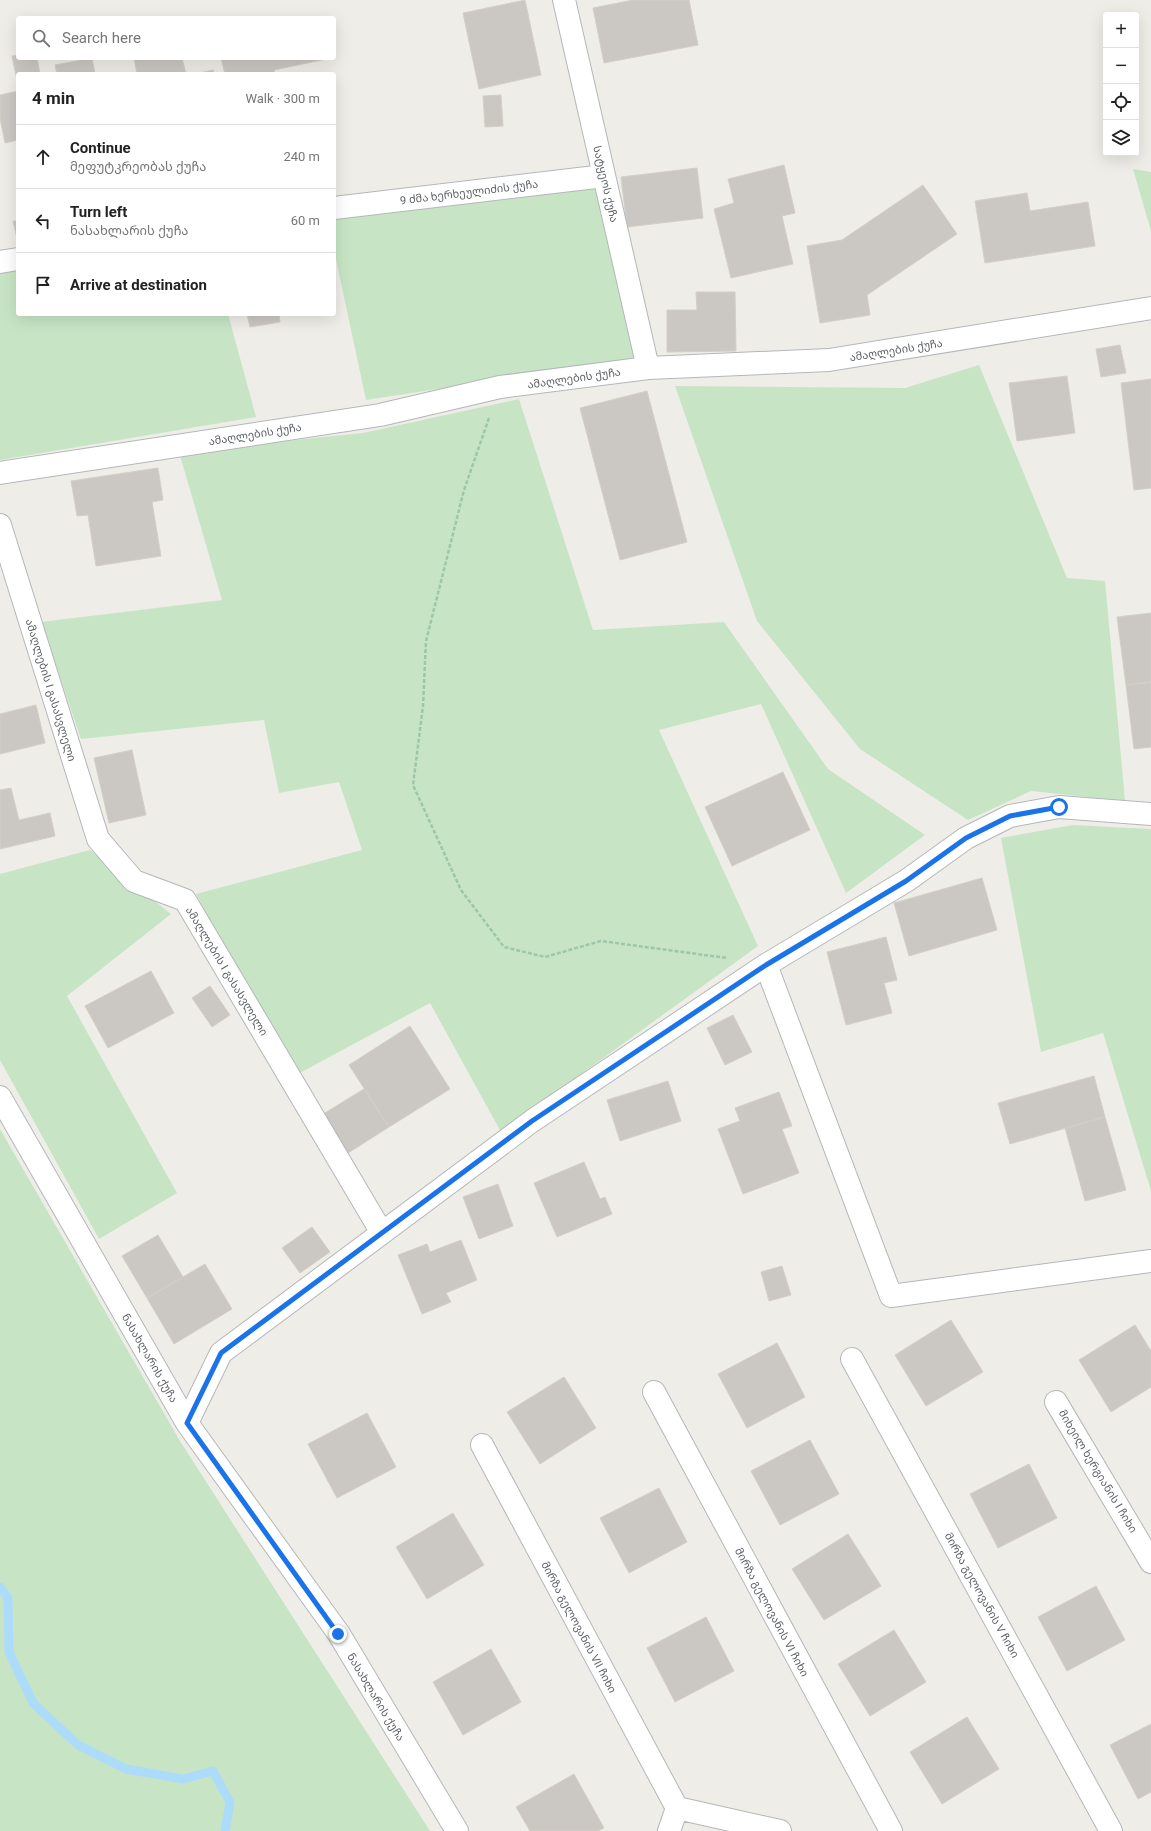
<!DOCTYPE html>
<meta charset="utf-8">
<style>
:root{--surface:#fff;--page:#f2f2f2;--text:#222;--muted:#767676;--line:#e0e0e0}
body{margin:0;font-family:Roboto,"Noto Sans Georgian",sans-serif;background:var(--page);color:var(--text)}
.controls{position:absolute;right:12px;top:12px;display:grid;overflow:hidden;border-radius:4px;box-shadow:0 4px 16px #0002}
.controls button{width:36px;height:36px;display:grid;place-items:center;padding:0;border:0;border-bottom:1px solid var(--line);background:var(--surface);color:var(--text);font:20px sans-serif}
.stop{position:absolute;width:12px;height:12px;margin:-9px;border:3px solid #1a73e8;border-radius:50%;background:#fff}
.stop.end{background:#1a73e8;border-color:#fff;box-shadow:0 1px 4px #0008}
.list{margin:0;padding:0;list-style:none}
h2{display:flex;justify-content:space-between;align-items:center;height:52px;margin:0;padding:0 16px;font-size:17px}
h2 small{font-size:13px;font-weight:400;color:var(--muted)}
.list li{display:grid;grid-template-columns:26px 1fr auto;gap:12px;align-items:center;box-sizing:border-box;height:64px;padding:0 16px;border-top:1px solid var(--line)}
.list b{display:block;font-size:15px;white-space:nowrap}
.list p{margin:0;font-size:13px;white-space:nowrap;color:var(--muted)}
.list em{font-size:13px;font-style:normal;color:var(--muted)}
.icon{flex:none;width:22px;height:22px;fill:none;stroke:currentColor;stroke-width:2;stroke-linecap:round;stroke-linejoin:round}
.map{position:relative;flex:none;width:1151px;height:1831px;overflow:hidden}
.search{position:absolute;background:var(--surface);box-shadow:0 4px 16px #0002;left:16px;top:16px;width:320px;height:44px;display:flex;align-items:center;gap:10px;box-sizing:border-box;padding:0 14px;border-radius:4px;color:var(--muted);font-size:15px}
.panel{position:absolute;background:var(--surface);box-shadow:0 4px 16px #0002;left:16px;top:72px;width:320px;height:244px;border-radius:4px}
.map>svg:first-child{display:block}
.green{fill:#c7e5c5}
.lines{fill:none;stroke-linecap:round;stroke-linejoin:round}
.stream{stroke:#addcfa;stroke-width:9}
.building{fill:#cbc8c4;stroke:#d4cfc5}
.street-casing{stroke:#b4b7ba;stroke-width:24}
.path{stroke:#9ec6a8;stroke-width:2.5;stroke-dasharray:4 2;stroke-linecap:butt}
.street{stroke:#fff;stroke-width:22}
.route{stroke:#1a73e8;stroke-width:5}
.labels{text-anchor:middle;stroke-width:4;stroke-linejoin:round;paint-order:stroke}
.street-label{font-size:11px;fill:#5e6266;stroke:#fff}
</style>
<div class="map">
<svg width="1151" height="1831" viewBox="0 0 1151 1831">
<rect width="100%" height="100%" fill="#efede7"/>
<path class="green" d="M1133,169L1151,172V231Z
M598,186L634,359L366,400L334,250V217Z
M18,270V314H228L256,417L0,460V274Z
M979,365L1067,578L1105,581L1125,801L1031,791L968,820L860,749L757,621L675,386L905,388Z
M519,399L593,630L724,622L828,769L925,835L846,893L761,704L659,730L758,946L501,1132L430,1003L294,1076L196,894L362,850L339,782L279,793L264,720L81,739L41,622L222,600L179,452L363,433Z
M1073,825L1151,829V1191L1103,1033L1041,1052L1001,838Z
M90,850L171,914L67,996L177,1193L99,1239L0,1060V874Z
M0,1129L180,1441L430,1831H0Z"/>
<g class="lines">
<path class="stream" d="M0,1587L8,1598L9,1652L33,1703L78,1745L126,1769L183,1779L213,1771L230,1802L225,1831"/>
</g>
<path class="building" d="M525,0L541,75L479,89L463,13Z
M633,0H689L698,45L604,63L593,8Z
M18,55V58H37L40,74H18V85L12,56Z
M92,58L95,74H57L55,65Z
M134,58H182L186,74H137Z
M221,58H326V59L274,70L275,74H225Z
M213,70L214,74H195Z
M18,91V140L5,143L0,118V95Z
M501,95L503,126L485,127L483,96Z
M784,165L795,213L782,216L793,264L731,278L714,209L734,203L728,179Z
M697,168L703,218L627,227L621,177Z
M923,185L957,234L867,295L870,315L820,323L807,246L842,240Z
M1027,193L1030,211L1088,202L1095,246L985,263L975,201Z
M13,221H18V238H17Z
M696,292H735L736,351L667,352V310H697Z
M247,314H279L280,322L250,327Z
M1120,345L1126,373L1101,377L1096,349Z
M1067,376L1075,433L1017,441L1009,383Z
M1151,379V488L1134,490L1121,383Z
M647,391L687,542L620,560L580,408Z
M158,468L163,500L152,502L161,556L96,566L88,515L77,516L71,481Z
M1151,613V682L1126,685L1117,617Z
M1151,682V747L1134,749L1126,685Z
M36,705L45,743L0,754V714Z
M132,750L146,815L109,823L94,758Z
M783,772L810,830L732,866L705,807Z
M11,788L19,820L50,813L55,836L0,849V790Z
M982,878L997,930L909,956L894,903Z
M886,937L897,980L884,983L892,1013L846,1025L827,952Z
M151,971L174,1013L108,1048L85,1006Z
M210,986L230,1015L212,1027L192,998Z
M733,1015L752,1052L725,1065L707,1028Z
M410,1026L450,1089L389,1127L349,1065Z
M1094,1076L1105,1117L1010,1144L998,1103Z
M668,1081L681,1121L620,1141L607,1100Z
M364,1089L389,1127L345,1155L320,1116Z
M779,1092L792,1126L782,1129L799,1173L743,1194L718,1129L740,1121L735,1108Z
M1105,1117L1126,1190L1085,1201L1065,1128Z
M584,1162L600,1199L605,1197L612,1214L557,1237L534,1183Z
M498,1184L513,1226L479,1239L463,1197Z
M312,1227L330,1252L300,1273L282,1248Z
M158,1235L183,1277L147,1298L122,1256Z
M461,1240L477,1280L446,1293L451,1302L422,1314L398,1255L427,1244L430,1252Z
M205,1264L232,1309L174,1344L147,1298Z
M782,1266L791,1295L769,1301L761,1272Z
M951,1320L983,1372L926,1406L895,1355Z
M1135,1325L1151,1351V1387L1111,1412L1079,1360Z
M777,1343L805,1397L747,1428L718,1374Z
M564,1377L596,1428L540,1464L507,1412Z
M367,1413L396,1467L337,1498L308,1444Z
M810,1440L839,1494L780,1525L751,1471Z
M1029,1464L1057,1518L998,1548L970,1494Z
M659,1488L687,1542L629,1573L600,1518Z
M453,1513L484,1565L427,1599L396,1547Z
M848,1534L881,1586L824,1620L792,1569Z
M1096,1586L1125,1640L1067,1671L1038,1617Z
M706,1617L734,1671L675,1702L647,1648Z
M894,1630L926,1682L870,1716L838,1664Z
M491,1649L521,1702L463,1735L433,1682Z
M967,1717L999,1769L942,1804L910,1752Z
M1151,1724V1792L1138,1799L1110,1745Z
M574,1774L604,1828L598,1831H530L516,1807Z"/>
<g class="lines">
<g class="street-casing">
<path id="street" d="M564,0L648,368
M334,208L604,176
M0,262L18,259
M0,473L380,415L500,387L648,368L829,360L1151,308
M0,525L98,839L134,881L185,900L382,1233
M766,965L891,1296L1151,1261
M0,1097L187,1423L339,1634L457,1831
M852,1359L1111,1831
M654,1392L891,1831
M1056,1402L1151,1562
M187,1423L221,1353L532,1121L766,965L906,881L966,838L1010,816L1059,807L1151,814
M482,1445L677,1808
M677,1808L780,1831
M669,1831L677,1808"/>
</g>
<path class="path" d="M489,418L464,490L426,641L423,706L413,785L461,890L504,947L545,957L601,941L727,958"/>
<use href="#street" class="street"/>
</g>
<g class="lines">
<path class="route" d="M338,1634L187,1423L221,1353L532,1121L766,965L906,881L966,838L1010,816L1059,807"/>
</g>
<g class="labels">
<g class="street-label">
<text transform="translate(606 184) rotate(77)" y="4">სატყეოს ქუჩა</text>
<text transform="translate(469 192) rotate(-7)" y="4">9 ძმა ხერხეულიძის ქუჩა</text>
<text transform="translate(896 350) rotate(-9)" y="4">ამაღლების ქუჩა</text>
<text transform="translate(574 378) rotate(-8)" y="4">ამაღლების ქუჩა</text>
<text transform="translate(255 434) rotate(-9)" y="4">ამაღლების ქუჩა</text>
<text transform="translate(51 690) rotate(73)" y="4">ამაღლების I გასასვლელი</text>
<text transform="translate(227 971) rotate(59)" y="4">ამაღლების I გასასვლელი</text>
<text transform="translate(150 1358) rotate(60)" y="4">ნასახლარის ქუჩა</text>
<text transform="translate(1098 1471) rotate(59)" y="4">მიხეილ ხერგიანის I ჩიხი</text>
<text transform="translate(982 1595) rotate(61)" y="4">მირზა გელოვანის V ჩიხი</text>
<text transform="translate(772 1612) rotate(62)" y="4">მირზა გელოვანის VI ჩიხი</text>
<text transform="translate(579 1627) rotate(62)" y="4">მირზა გელოვანის VII ჩიხი</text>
<text transform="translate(376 1697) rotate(59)" y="4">ნასახლარის ქუჩა</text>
</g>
</g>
</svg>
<div class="controls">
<button>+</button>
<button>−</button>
<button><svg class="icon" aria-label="locate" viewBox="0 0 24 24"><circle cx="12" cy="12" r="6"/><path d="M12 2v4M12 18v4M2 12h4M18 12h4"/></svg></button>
<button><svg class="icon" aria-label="layers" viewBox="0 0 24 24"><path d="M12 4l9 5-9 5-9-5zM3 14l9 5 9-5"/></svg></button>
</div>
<div class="stop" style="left:1059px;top:807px"></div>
<div class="stop end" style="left:338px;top:1634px"></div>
<div class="search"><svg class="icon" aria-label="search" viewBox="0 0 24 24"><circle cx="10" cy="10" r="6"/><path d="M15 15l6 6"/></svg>Search here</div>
<section class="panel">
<h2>4 min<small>Walk · 300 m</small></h2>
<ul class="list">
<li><svg class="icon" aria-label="ahead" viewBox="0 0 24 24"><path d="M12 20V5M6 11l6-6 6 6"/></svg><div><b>Continue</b><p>მეფუტკრეობას ქუჩა</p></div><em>240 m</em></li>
<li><svg class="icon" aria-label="left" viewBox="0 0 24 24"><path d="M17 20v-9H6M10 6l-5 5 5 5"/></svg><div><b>Turn left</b><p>ნასახლარის ქუჩა</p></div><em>60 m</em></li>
<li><svg class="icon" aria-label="arrive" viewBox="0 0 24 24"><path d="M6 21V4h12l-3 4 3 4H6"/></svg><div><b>Arrive at destination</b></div></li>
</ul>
</section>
</div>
